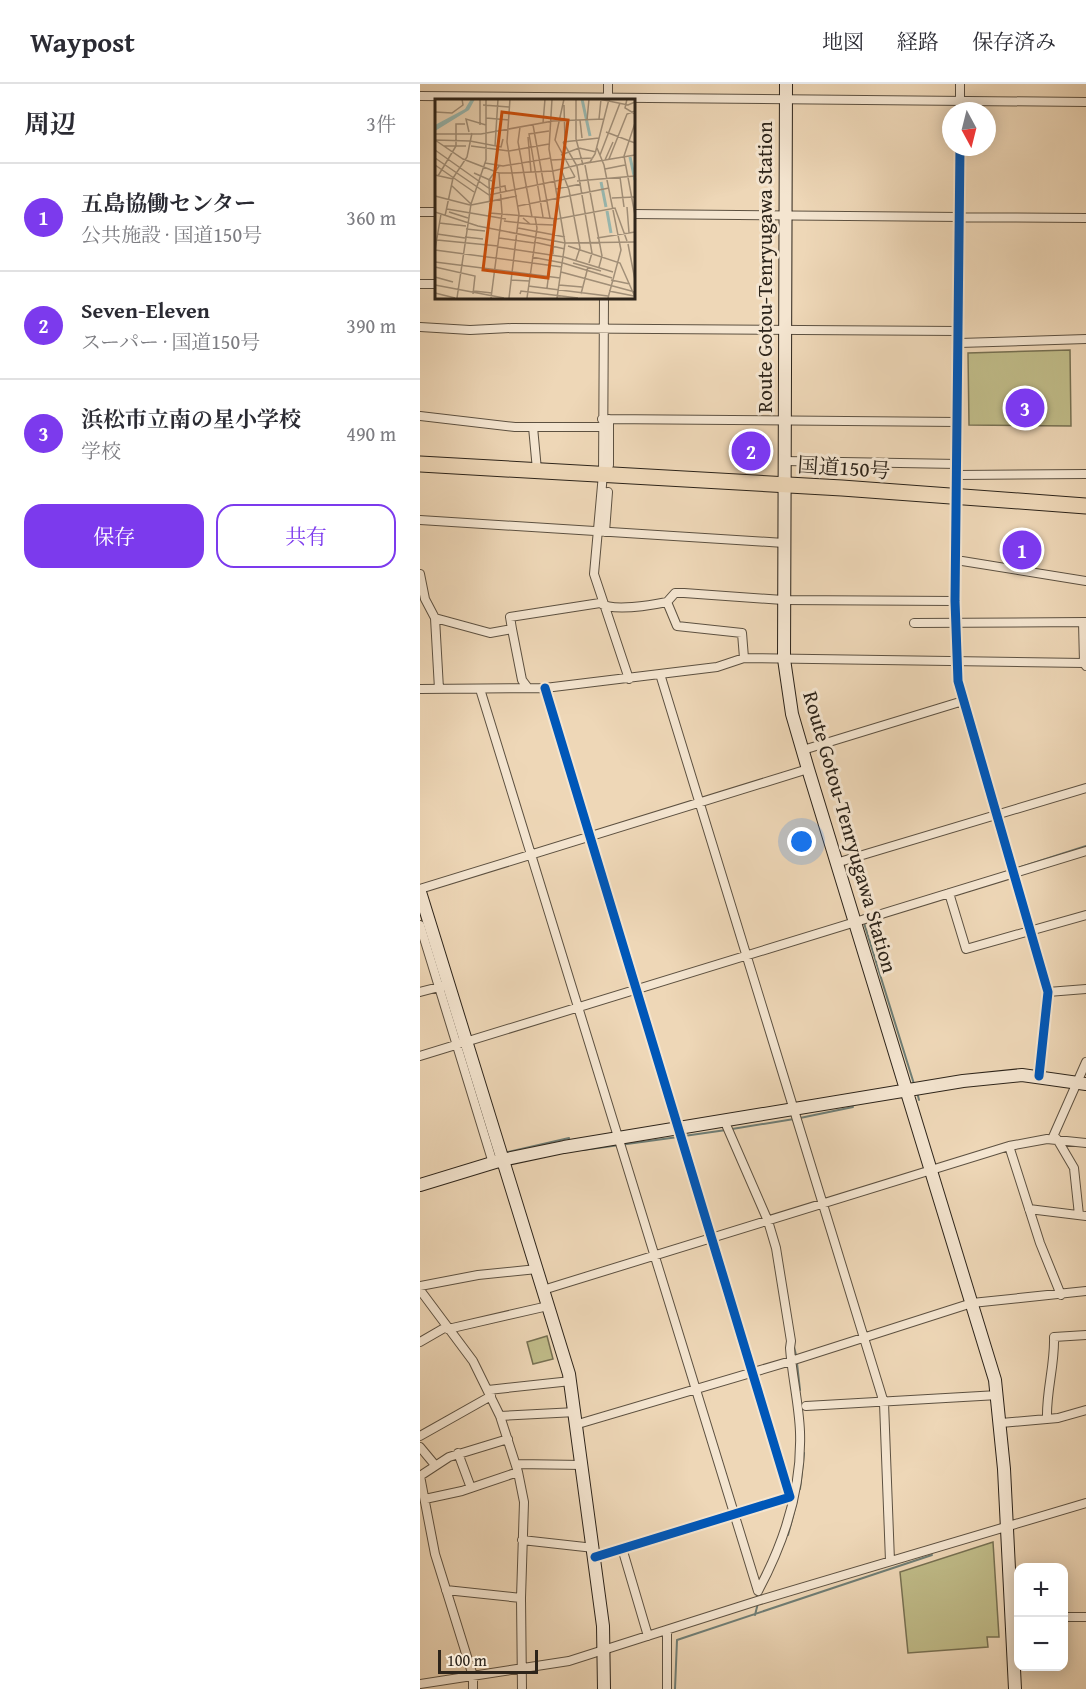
<!DOCTYPE html>
<html lang="ja">
<meta charset="utf-8">
<style>
:root{--surface:#fff;--page:#f2f2f3;--text:#2b2b33;--muted:#7c7c81;--line:#e1e1e2;--accent:#7c3aed}
body{margin:0;font-family:"Gentium Book Plus","Noto Serif JP",serif;background:var(--page);color:var(--text)}
.controls{position:absolute;right:18px;bottom:18px;display:grid;overflow:hidden;border-radius:12px;box-shadow:0 3px 15px #0003}
.controls button{width:54px;height:54px;display:grid;place-items:center;padding:0;border:0;border-bottom:2px solid var(--line);background:var(--surface);color:var(--text);font:30px sans-serif}
.compass{position:absolute;left:522px;top:18px;width:54px;height:54px;border-radius:50%;background:var(--surface);box-shadow:0 3px 15px #0003;rotate:173deg}
.scale{position:absolute;left:18px;bottom:15px;width:100px;box-sizing:border-box;padding-left:6px;border:3px solid #2d241a;border-top:0;font-size:16px;line-height:21px;white-space:nowrap;color:#2d241a;-webkit-text-stroke:4px #f4e5d0;paint-order:stroke}
.you{position:absolute;left:382px;top:758px;width:21px;height:21px;margin:-15px;border:4px solid #fff;border-radius:50%;background:#1a73e8;box-shadow:0 0 0 9px #1a73e833}
.badge{display:grid;place-items:center;width:39px;height:39px;border-radius:50%;background:var(--accent);color:#fff;font-size:20px;font-weight:700}
.pin{position:absolute;translate:-50% -50%;border:3px solid #fff;box-shadow:0 2px 6px #0006}
.list{margin:0;padding:0;list-style:none}
h2{display:flex;justify-content:space-between;align-items:center;height:78px;margin:0;padding:0 24px;font-size:26px}
h2 small{font-size:20px;font-weight:400;color:var(--muted)}
.list li{display:grid;grid-template-columns:39px 1fr auto;gap:18px;align-items:center;box-sizing:border-box;height:108px;padding:0 24px;border-top:2px solid var(--line)}
.list b{display:block;font-size:22px;white-space:nowrap}
.list p{margin:0;font-size:20px;white-space:nowrap;color:var(--muted)}
.list em{font-size:20px;font-style:normal;color:var(--muted)}
.actions{display:flex;gap:12px;padding:18px 24px}
.actions a{flex:1;padding:14px 0;border:2px solid var(--accent);border-radius:18px;text-align:center;font-size:21px;color:var(--accent)}
.actions .main{background:var(--accent);color:#fff}
.map{position:relative;flex:none;width:666px;height:1605px;overflow:hidden}
header{display:flex;align-items:center;gap:36px;box-sizing:border-box;height:84px;padding:0 30px;background:var(--surface);border-bottom:2px solid var(--line)}
header strong{font-size:28px}
nav{display:flex;gap:33px;margin-inline-start:auto;font-size:21px}
main{display:flex}
aside{flex:1;background:var(--surface)}
.map>svg:first-child{display:block}
.green{fill:#c0bc89;stroke:#767052;stroke-width:1.5}
.lines{fill:none;stroke-linecap:round;stroke-linejoin:round}
.stream{stroke:#6e7d75;stroke-width:2}
.street-casing{stroke:#5d5141;stroke-width:10}
.secondary-casing{stroke:#2d241a;stroke-width:14}
.highway-casing{stroke:#2d241a;stroke-width:17}
.street{stroke:#f4e5d0;stroke-width:8}
.secondary{stroke:#f4e5d0;stroke-width:12}
.highway{stroke:#eed7b7;stroke-width:15}
.cycleway-casing{stroke:#f4e5d0;stroke-width:13}
.cycleway{stroke:#0057b8;stroke-width:9}
.labels{text-anchor:middle;stroke-width:6;stroke-linejoin:round;paint-order:stroke}
.street-label{font-size:21px;fill:#2d241a;stroke:#f4e5d0}
.inset-river{fill:none;stroke:#99b9b1;stroke-width:3}
.inset-road{fill:none;stroke:#a18f78;stroke-width:1.5}
.view{fill:#cc510e;fill-opacity:0.15;stroke:#cc510e;stroke-width:3}
.inset-edge{fill:none;stroke:#2d241a;stroke-width:3}
</style>
<header>
<strong>Waypost</strong>
<nav><a>地図</a><a>経路</a><a>保存済み</a></nav>
</header>
<main>
<aside>
<h2>周辺<small>3件</small></h2>
<ul class="list">
<li><span class="badge">1</span><div><b>五島協働センター</b><p>公共施設 · 国道150号</p></div><em>360 m</em></li>
<li><span class="badge">2</span><div><b>Seven-Eleven</b><p>スーパー · 国道150号</p></div><em>390 m</em></li>
<li><span class="badge">3</span><div><b>浜松市立南の星小学校</b><p>学校</p></div><em>490 m</em></li>
</ul>
<div class="actions"><a class="main">保存</a><a>共有</a></div>
</aside>
<div class="map">
<svg width="666" height="1605" viewBox="0 0 666 1605">
<rect width="100%" height="100%" fill="#eed7b7"/>
<filter id="stains"><feTurbulence type="fractalNoise" baseFrequency=".00333" numOctaves="4"/><feColorMatrix values="0 0 0 0 .2 0 0 0 0 .09 0 0 0 0 .02 0 0 0 .5 -.17"/></filter>
<radialGradient id="worn" r=".72"><stop offset=".6" stop-color="#630" stop-opacity="0"/><stop offset="1" stop-color="#630" stop-opacity=".3"/></radialGradient>
<path class="green" d="M650,266L651,342L549,341L548,269Z
M127,1252L133,1275L113,1280L107,1258Z
M573,1458L579,1553H567L568,1563L488,1569L480,1488Z"/>
<g class="lines">
<path class="stream" d="M595,785L666,762
M443,834L442,832L460,826
M444,839L494,1000
M497,1008L499,1016
M380,1034L433,1023
M312,1045L374,1035
M264,1052L306,1046
M163,1066L258,1053
M84,1069L149,1054V1057
M374,1263L376,1271
M377,1279L380,1306
M380,1405L384,1369
M368,1451L377,1416
M335,1531L338,1519
M255,1605L257,1556L512,1471"/>
<g class="street-casing">
<path id="street" d="M0,12L666,18
M188,16V0
M540,27V0
M540,63L535,517L538,597L628,908L619,992
M0,128H16
M213,130L666,134
M0,200H16
M184,213L183,390L174,490L209,595
M0,243L50,246L92,244L538,247
M539,259L666,255
M0,332L95,343H182
M182,335L538,338
M113,343L117,386
M364,377L538,380
M189,381V335
M538,391L666,390
M0,436L364,459
M185,448L188,408
M536,476L666,497
M0,490L5,515L15,534L19,605
M247,518L255,509H264L363,516L535,517
M15,534L70,549L92,545L90,533L180,519C192,528 232,521 247,518L257,542L322,549L324,574
M663,538L664,579
M494,539L666,538
M92,545L102,596L108,604
M240,590L464,1319L470,1477
M125,604L370,1413L175,1473
M0,605L125,604L297,583L324,574L664,579L666,582
M60,605L338,1507
M383,666L543,617
M416,779L666,704
M0,805L388,685
M529,809L546,865L666,831
M0,841L73,1079
M0,908L23,902
M628,908L666,905
M0,972L666,767
M304,1036L348,1137L356,1164L371,1257L370,1264C372,1292 379,1320 380,1348C382,1405 365,1457 338,1507
M632,1055L666,978
M637,1055L654,1084L659,1131
M589,1062L620,1159L641,1211
M609,1125L666,1132
M0,1202L58,1191L117,1185
M0,1206L53,1277L80,1332L98,1388L104,1418L101,1514L102,1605
M123,1206L589,1062L627,1055L666,1059
M28,1245L128,1222
M0,1258L26,1243
M68,1306L151,1297
M386,1322L578,1311
M80,1332L156,1328
M627,1335C626,1307 635,1281 634,1253L666,1251
M581,1339L638,1334L666,1326
M158,1340L371,1277L552,1219L666,1207
M0,1352L71,1312
M0,1363L15,1381
M38,1369L51,1404
M96,1380L163,1381
M0,1392L15,1470L53,1592V1605
M0,1392L29,1373L88,1355
M5,1415L42,1407L98,1388
M102,1456L174,1464
M202,1464L228,1552
M26,1506L101,1514
M644,1533H666
M247,1546V1605
M0,1600L149,1577L337,1517L666,1419"/>
</g>
<g class="secondary-casing">
<path id="secondary" d="M366,0L364,575L372,630L388,685L575,1296L584,1385L595,1605
M0,808L149,1290L183,1542L184,1605
M0,1101L82,1076L144,1063L543,997L602,991L666,1000"/>
</g>
<g class="highway-casing">
<path id="highway" d="M0,380L422,404L666,422"/>
</g>
<use href="#street" class="street"/>
<use href="#secondary" class="secondary"/>
<use href="#highway" class="highway"/>
<g class="cycleway-casing">
<path id="cycleway" d="M540,63L535,517L538,597L628,908L619,992
M125,604L370,1413L175,1473"/>
</g>
<use href="#cycleway" class="cycleway"/>
</g>
<g class="labels">
<g class="street-label">
<text transform="translate(345 183) rotate(-90)" y="7">Route Gotou-Tenryugawa Station</text>
<text transform="translate(424 384) rotate(4)" y="7">国道150号</text>
<text transform="translate(430 748) rotate(74)" y="7">Route Gotou-Tenryugawa Station</text>
</g>
</g>
<g transform="translate(15 15)">
<rect width="200" height="200" fill="#eed7b7"/>
<path d="M36,0H40L34,11L0,32V26L30,10Z" fill="#99b9b1"/>
<path class="inset-river" d="M147,0L155,37M195,58L200,81M166,83L171,108M172,112L176,134"/>
<path class="inset-road" d="M45,0V26M117,0L114,50L130,144L122,199M129,0L120,41L140,78M141,0V40L148,66M164,0L193,6L200,3M192,0L190,9L200,15M48,6L74,8M129,6L130,42M0,13L17,14L28,6L27,0M51,19L74,21M164,20L166,0M145,21L147,39M152,21L154,0M108,24L110,0M200,24L189,57L200,116M98,26L115,119M85,28L83,43L97,118M34,33L31,20L51,26M171,33L200,44M0,35H46L118,22L169,20M93,38L96,73M0,41L28,60L64,74H77L72,43L75,0M0,41L35,42L66,48L68,40M128,43L142,67L157,154L154,164M128,43L164,39M9,47H31M36,47L74,52L114,45M60,47L63,0M162,49L169,66L186,151L173,199M0,51L55,90L70,87L71,93M126,56L144,49L161,53M165,56L185,4M0,59L54,96L140,78M174,60L192,15L200,12M116,61L158,59M170,61L178,43M50,64L68,67L116,59M152,64L200,56M0,66L39,93M150,66L167,157L164,168M64,67L54,81L55,114L122,120L180,109L192,142M126,70L134,91L145,149L141,161M170,70L190,66M39,74L57,82M0,76L18,80M3,77L21,47V25H30M185,78L189,108M142,82L200,77M16,86L36,105M121,90L146,85M0,97L35,106M177,99L200,98M36,106L82,97M83,107L174,89M192,108L194,134M12,110L71,120M0,113L43,127L130,144L200,143M14,113L33,119M10,117L18,79L32,58L37,34M108,118L94,35L114,32M88,119L95,125L118,126M69,122L95,125M4,124L31,127M83,129L130,138M31,130L50,132M2,135L30,139M30,138L48,140M64,139L99,144M162,139L200,133M2,141L63,147M99,143L130,150M193,145L200,181M133,147L185,164L200,198M63,148L129,158M0,151L127,168M0,151L6,115M118,155L119,119M97,158L128,164M129,158L178,173M0,163L125,179M128,164L177,179M138,164L166,172M0,168L40,177L38,195M126,173L200,193M0,178L18,183M76,181L94,182M176,181L195,185M0,186L69,199M124,186L147,188M93,187L173,197M112,189L115,165M39,192L57,194M174,192L199,197M0,194L20,199M85,195L86,192L143,199M146,195L153,168M22,199L36,105L51,61V0M56,199L67,114L64,74M74,199L84,115L77,74L118,72L155,63L160,55L174,0M92,199L102,129L100,118"/>
<path class="view" d="M67,13L133,21L113,179L48,171Z"/>
<rect width="200" height="200" class="inset-edge"/>
</g>
<rect width="100%" height="100%" filter="url(#stains)"/>
<rect width="100%" height="100%" fill="url(#worn)"/>
</svg>
<div class="controls">
<button>+</button>
<button>−</button>
</div>
<svg class="compass" viewBox="-18 -18 36 36"><path d="M0-13l5 13h-10z" fill="#e53935"/><path d="M0 13l5-13h-10z" fill="#7c7c81"/></svg>
<div class="scale">100 m</div>
<div class="you"></div>
<div class="pin badge" style="left:602px;top:466px">1</div>
<div class="pin badge" style="left:331px;top:367px">2</div>
<div class="pin badge" style="left:605px;top:324px">3</div>
</div>
</main>
